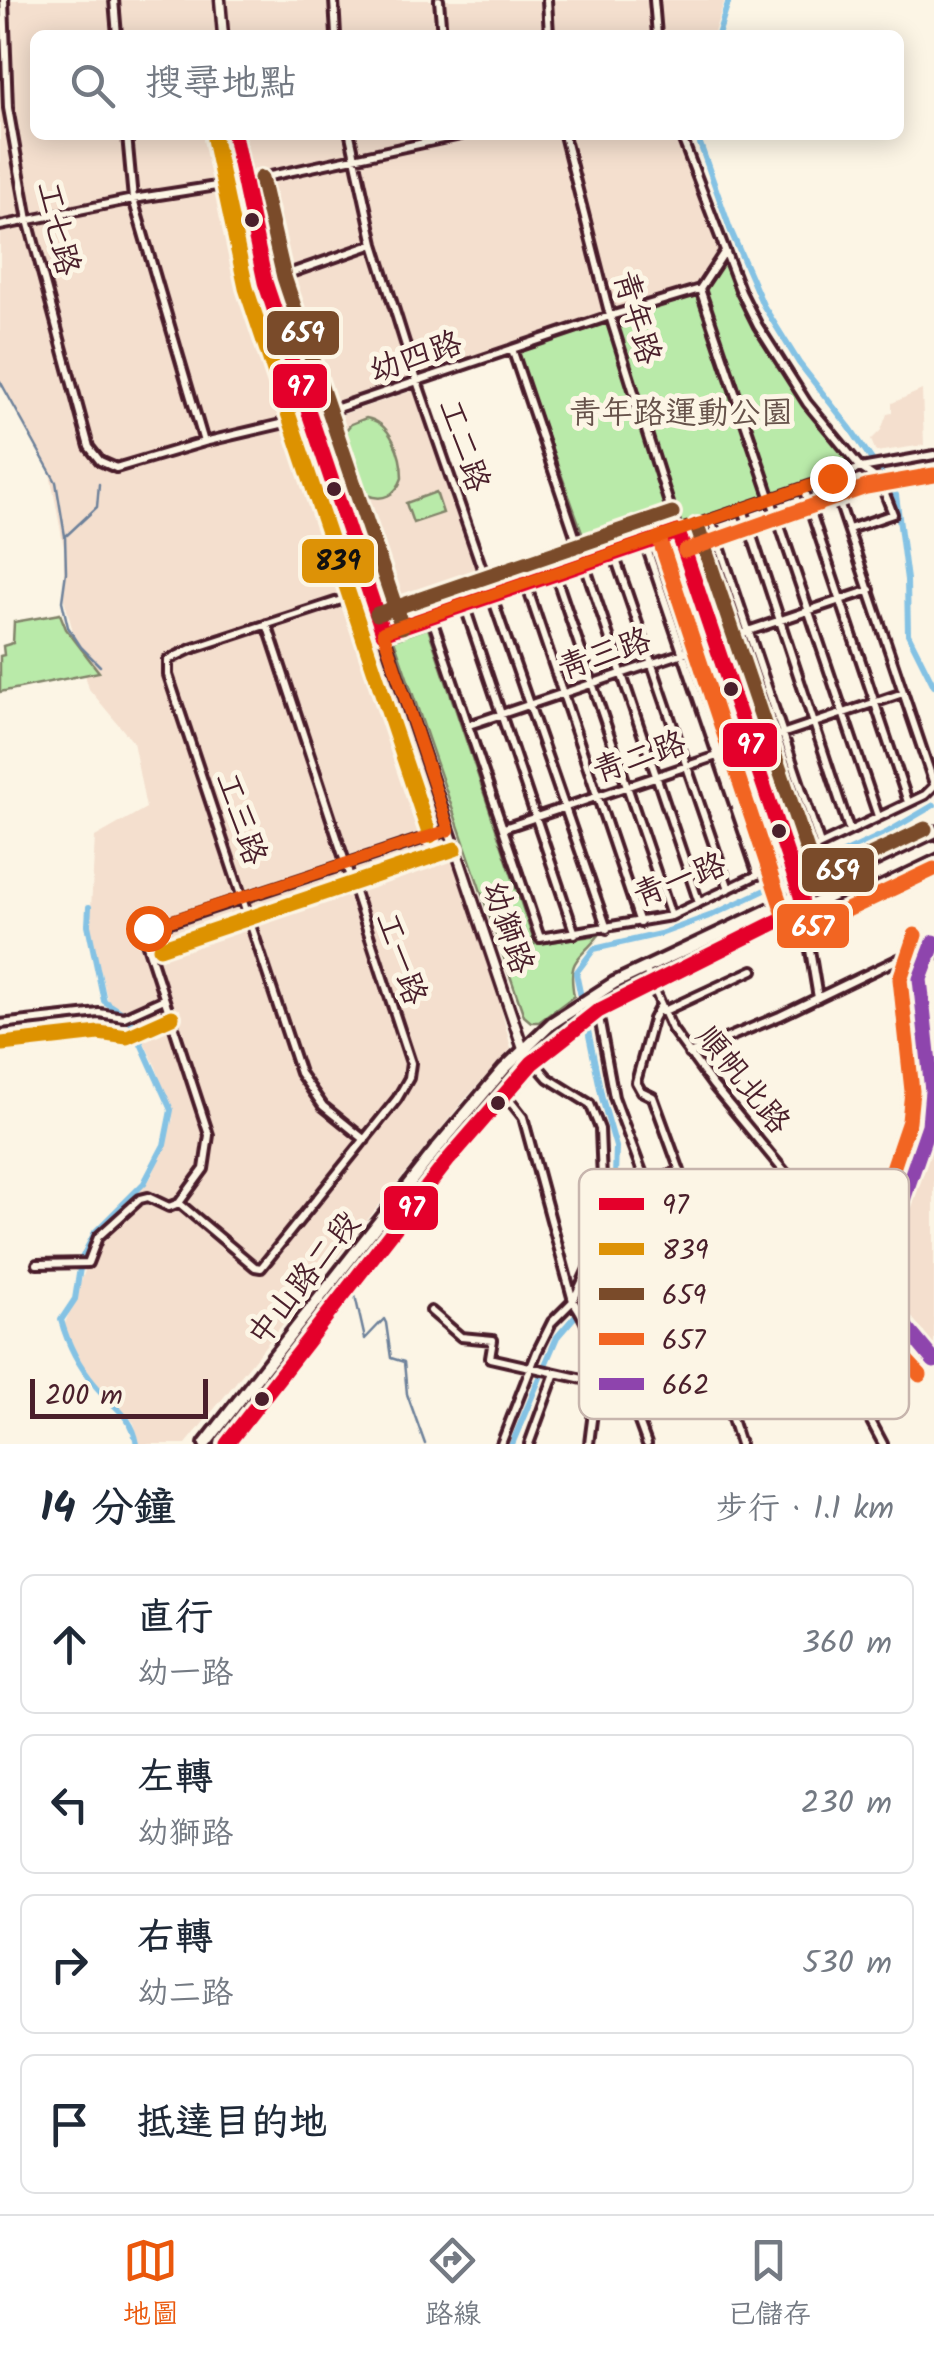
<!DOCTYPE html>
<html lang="zh-TW">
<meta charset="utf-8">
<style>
:root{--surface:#fff;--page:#f6f6f7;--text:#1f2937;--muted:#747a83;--line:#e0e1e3;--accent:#ea580c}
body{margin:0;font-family:Kalam,"LXGW WenKai TC",sans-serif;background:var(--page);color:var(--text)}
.scale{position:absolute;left:30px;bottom:25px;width:178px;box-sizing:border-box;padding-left:10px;border:5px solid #4a1f2b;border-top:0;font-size:28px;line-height:35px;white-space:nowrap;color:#4a1f2b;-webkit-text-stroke:8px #fcf5e5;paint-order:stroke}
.stop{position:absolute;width:30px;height:30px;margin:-22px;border:8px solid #ea580c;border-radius:50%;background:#fff}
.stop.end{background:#ea580c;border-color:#fff;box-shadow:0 2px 10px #0008}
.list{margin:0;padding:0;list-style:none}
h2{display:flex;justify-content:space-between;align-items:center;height:130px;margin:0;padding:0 40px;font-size:42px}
h2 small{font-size:32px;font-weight:400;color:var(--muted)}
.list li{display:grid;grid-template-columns:65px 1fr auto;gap:30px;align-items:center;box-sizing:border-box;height:140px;margin:0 20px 20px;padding:0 20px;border:2px solid var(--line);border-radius:15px}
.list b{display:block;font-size:38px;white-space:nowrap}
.list p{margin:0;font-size:32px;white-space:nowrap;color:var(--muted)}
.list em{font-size:32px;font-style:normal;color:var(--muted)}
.icon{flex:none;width:55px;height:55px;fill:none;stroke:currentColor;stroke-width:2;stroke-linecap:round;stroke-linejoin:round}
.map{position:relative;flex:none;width:934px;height:1444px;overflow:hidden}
.search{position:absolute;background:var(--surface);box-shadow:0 5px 25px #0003;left:30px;right:30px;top:30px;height:110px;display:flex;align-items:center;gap:25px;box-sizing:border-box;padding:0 35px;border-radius:15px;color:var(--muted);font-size:38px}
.sheet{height:770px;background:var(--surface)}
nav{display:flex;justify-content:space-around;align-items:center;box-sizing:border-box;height:140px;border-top:2px solid var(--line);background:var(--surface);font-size:28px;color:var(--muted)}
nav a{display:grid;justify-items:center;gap:5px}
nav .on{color:var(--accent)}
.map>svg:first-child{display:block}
.built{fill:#f4dfce}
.green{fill:#b9eaa9;stroke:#82846a;stroke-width:2.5}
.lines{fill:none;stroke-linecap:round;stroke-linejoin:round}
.stream{stroke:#6d819a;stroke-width:2.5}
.canal{stroke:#84c2e4;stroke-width:6}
.minor-casing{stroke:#4a1f2b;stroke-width:14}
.tertiary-casing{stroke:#4a1f2b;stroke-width:15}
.primary-casing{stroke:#4a1f2b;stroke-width:18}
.minor{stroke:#fcf5e5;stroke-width:6}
.tertiary{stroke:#fcf5e5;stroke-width:8}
.primary{stroke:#fcf5e5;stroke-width:10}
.bus-1-casing{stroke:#fcf5e5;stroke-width:22}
.bus-2-casing{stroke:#fcf5e5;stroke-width:22}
.bus-3-casing{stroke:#fcf5e5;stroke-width:22}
.bus-4-casing{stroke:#fcf5e5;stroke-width:22}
.bus-5-casing{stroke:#fcf5e5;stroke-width:22}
.bus-1{stroke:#e4002b;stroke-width:15}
.bus-2{stroke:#dd9206;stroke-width:15}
.bus-3{stroke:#7a4b2a;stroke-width:15}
.bus-4{stroke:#f26522;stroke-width:15}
.bus-5{stroke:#8e44ad;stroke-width:15}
.route{stroke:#ea580c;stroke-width:12}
.bus-dot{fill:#4a1f2b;stroke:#fcf5e5;stroke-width:4}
.labels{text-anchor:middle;stroke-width:10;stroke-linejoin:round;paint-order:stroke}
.street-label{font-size:32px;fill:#4a1f2b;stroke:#fcf5e5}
.park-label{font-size:32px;fill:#66524a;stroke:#fcf5e5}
.key{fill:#fcf5e5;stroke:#c7b5ad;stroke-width:2.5}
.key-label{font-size:28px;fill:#4a1f2b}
.line-badge{stroke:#fcf5e5;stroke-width:4}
.badge-label{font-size:28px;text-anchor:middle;font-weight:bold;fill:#fff}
.pale-badge-label{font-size:28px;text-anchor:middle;font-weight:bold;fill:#111}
</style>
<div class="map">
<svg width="934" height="1444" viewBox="0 0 934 1444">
<rect width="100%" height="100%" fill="#fcf5e5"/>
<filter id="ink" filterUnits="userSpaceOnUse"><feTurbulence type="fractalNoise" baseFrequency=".01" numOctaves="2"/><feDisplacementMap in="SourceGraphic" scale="20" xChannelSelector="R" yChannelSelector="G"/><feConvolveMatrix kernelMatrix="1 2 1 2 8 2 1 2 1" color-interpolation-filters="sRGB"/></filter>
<g filter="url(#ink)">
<path class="built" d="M0,0H725L713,35H35V135H685L721,259L694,286L302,414L498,995L511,1049L465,1099L186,1444H139L134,1423L80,1365L64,1326L94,1247L152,1176L173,1119L156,1067L132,1017L109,1006L90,926L95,837L146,808L133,742L89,689L64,599V548L50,473L0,380Z
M415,390L483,591L388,624L320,422Z
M922,390L924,445L876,452L871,440L881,430L887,414L892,413V403Z
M934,1129V1354L918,1340L886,1272Z"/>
<path class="green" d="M724,259C749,309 769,360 804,405C820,426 839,445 855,466L590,554L517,352L698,293Z
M366,418C391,422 402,455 402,478C396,495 383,502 367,495L368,503L362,505L333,421L341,419L346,430L351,424Z
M436,492L443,513L413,523L406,503Z
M60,614L66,629L99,672L0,692V656L4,655L3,646L13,643L14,622Z
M428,628L535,944L599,935C579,961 567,957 574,996L539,1022H531L524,1016L394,640Z"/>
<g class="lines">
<path class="stream" d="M0,381L56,482L65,536L66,572L62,601L68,627L81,647L100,666
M67,535L97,507L99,484
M354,1291L365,1339L384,1319L386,1323L391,1358L404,1362L407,1394L425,1444"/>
<path class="canal" d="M718,35L729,0
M697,135L730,229L763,305L799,363L850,428L896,495L907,580L908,634L934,686
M89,907L88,925L104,1001L121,1012
M82,1258L95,1232L144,1183L164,1145L171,1110L130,1019
M80,1268L75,1299L61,1320C68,1345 78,1365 95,1385C112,1406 132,1415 137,1444
M584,1306L592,1296L613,1233L616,1147L602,1098L576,973L594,949L660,934L712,915L886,833L934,805
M545,1365L557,1337L576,1315
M512,1444L541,1375"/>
<g class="minor-casing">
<path id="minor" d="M4,0L8,108L28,220L89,447L100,461L116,468L204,442L311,417L610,316L700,289L725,251
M114,0L117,35
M334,0L336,35
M439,0L442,35
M547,0L549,35
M654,0L657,35
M127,135L133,199L204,442
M350,135L374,244L417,381L607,929
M564,135L610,316L678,532L801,896L818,998
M681,135L741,292L758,326L807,403L861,468L880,481L893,514L849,529
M0,226L133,199L242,182L461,135
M265,282L374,244
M700,289L878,816
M512,349L699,903
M831,478L934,784
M803,488L908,802
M743,509L849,829
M711,520L820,844
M645,543L758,875
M614,554L729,889
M555,574L671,916
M526,584L640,923
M464,604L575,934
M431,616L540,938L671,916L925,795L934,786
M267,624L411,1063L409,1078L397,1099L261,1268L255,1267L179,1203L204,1169L209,1135L144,936L149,929L449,830
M383,633L861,468L934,455
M469,725L870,590
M504,828L903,693
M645,968L672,1029L712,1084L807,1199L825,1236L865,1410L883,1444
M598,1012L614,1097L719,1378L740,1444
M662,1012L753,970
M0,1024L99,1013L124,1017L164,999
M689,1054L780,1016L913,952L934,956
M505,1094L523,1117L573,1301C607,1349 595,1390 589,1444
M365,1140L323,1106L300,1073L168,675V660L191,649L369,591
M644,1185L680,1171L653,1097L641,1091L636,1082L653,1019L659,1008
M37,1264L88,1263L98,1237L140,1199L148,1197L169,1207L179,1203
M431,1311L461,1337L493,1340L490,1358L596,1382L638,1384L719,1378L852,1362L904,1325
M638,1384L636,1414L647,1444
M501,1444L537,1352L552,1322L573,1301L597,1250L603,1206L600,1129L590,1104L548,1078L524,1050
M529,1444L555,1373"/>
</g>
<g class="tertiary-casing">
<path id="tertiary" d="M220,0L223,35
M234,135L265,282L523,1049
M934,942L920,979L932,1091L929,1125L879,1269C883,1302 911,1338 934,1361"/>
</g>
<g class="primary-casing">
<path id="primary" d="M205,1444L437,1148L504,1069L552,1023L614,983L934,832
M227,1444L449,1159L545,1051L598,1011L649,983L934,847"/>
</g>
<use href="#minor" class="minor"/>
<use href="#tertiary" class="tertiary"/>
<use href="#primary" class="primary"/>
<g class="bus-1-casing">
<path id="bus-1" d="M234,135L265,282L383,633
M383,633L678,532
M227,1444L449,1159L532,1063L598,1011L802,909L801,896L678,532"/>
</g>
<g class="bus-2-casing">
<path id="bus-2" d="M214,139L246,288L430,836
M160,948L455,849
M2,1044L99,1033L127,1037L172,1017"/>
</g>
<g class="bus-3-casing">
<path id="bus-3" d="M261,178L284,277L402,627
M697,526L817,880L925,829
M377,614L672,513"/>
</g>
<g class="bus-4-casing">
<path id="bus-4" d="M659,538L786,921L795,928H809L934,869
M685,551L866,487L934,475
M915,935L900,979L912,1091L909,1121L859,1269C865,1311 891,1345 920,1375"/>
</g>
<g class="bus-5-casing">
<path id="bus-5" d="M934,942L920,979L932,1091L929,1125L879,1269L886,1294L899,1319L934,1361"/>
</g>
<use href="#bus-1" class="bus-1"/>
<use href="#bus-2" class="bus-2"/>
<use href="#bus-3" class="bus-3"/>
<use href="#bus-4" class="bus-4"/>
<use href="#bus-5" class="bus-5"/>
</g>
</g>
<g class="lines" filter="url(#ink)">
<path class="route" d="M148,928L449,830L383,632L832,478"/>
</g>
<g class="bus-dot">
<circle cx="252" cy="220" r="9"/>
<circle cx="334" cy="489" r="9"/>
<circle cx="731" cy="689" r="9"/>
<circle cx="779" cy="831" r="9"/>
<circle cx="498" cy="1103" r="9"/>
<circle cx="262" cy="1399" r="9"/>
</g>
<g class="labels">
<g class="street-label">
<text transform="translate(59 228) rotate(77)" y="11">工七路</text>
<text transform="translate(638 317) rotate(74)" y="11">青年路</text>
<text transform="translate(415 356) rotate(-19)" y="11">幼四路</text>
<text transform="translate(465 445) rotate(71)" y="11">工二路</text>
<text transform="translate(604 653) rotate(-19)" y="11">青三路</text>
<text transform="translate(639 756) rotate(-19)" y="11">青二路</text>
<text transform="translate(242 818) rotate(71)" y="11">工三路</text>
<text transform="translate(679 879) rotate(-21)" y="11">青一路</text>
<text transform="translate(509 927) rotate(71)" y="11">幼獅路</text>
<text transform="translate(402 958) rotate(71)" y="11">工一路</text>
<text transform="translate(744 1079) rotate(51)" y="11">順帆北路</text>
<text transform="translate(303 1278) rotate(-52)" y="11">中山路二段</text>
</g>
<g class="park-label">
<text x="681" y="423">青年路運動公園</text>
</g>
</g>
<rect x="579" y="1169" width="330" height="250" rx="15" class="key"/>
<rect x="599" y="1198" width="45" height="12" fill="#e4002b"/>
<rect x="599" y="1243" width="45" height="12" fill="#dd9206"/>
<rect x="599" y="1288" width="45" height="12" fill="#7a4b2a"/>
<rect x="599" y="1333" width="45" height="12" fill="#f26522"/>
<rect x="599" y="1378" width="45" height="12" fill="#8e44ad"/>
<g class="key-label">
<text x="662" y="1214">97</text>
<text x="662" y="1259">839</text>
<text x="662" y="1304">659</text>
<text x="662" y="1349">657</text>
<text x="662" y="1394">662</text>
</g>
<g class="line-badge">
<rect x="265" y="309" width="76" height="48" rx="10" fill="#7a4b2a"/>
<rect x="271" y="362" width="58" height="48" rx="10" fill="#e4002b"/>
<rect x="300" y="537" width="76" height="48" rx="10" fill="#dd9206"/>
<rect x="721" y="721" width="58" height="48" rx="10" fill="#e4002b"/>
<rect x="800" y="846" width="76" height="48" rx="10" fill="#7a4b2a"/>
<rect x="775" y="902" width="76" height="48" rx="10" fill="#f26522"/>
<rect x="382" y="1184" width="58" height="48" rx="10" fill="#e4002b"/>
</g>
<g class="badge-label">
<text x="303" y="342">659</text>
<text x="300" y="396">97</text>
<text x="750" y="754">97</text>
<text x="838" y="880">659</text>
<text x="813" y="936">657</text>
<text x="411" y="1217">97</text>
</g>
<g class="pale-badge-label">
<text x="338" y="570">839</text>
</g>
</svg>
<div class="scale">200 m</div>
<div class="stop" style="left:148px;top:928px"></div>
<div class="stop end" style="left:832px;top:478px"></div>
<div class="search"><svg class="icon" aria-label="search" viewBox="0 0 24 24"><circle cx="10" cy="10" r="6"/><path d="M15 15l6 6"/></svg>搜尋地點</div>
</div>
<section class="sheet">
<h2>14 分鐘<small>步行 · 1.1 km</small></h2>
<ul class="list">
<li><svg class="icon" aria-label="ahead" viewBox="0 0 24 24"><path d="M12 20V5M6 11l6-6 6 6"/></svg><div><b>直行</b><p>幼一路</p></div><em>360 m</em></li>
<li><svg class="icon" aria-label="left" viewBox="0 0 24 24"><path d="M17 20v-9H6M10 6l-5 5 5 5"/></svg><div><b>左轉</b><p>幼獅路</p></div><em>230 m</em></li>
<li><svg class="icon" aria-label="right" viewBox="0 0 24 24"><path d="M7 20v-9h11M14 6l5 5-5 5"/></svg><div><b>右轉</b><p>幼二路</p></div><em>530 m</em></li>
<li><svg class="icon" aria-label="arrive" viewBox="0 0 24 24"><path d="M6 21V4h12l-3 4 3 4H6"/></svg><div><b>抵達目的地</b></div></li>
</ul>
</section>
<nav>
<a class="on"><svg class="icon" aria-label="map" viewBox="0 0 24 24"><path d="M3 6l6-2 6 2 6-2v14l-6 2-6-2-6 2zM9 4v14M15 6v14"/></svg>地圖</a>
<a><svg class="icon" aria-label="directions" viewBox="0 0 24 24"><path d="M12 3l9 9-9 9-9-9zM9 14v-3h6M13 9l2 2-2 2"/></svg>路線</a>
<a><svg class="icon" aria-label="saved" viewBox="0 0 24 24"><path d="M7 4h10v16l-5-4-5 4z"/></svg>已儲存</a>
</nav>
